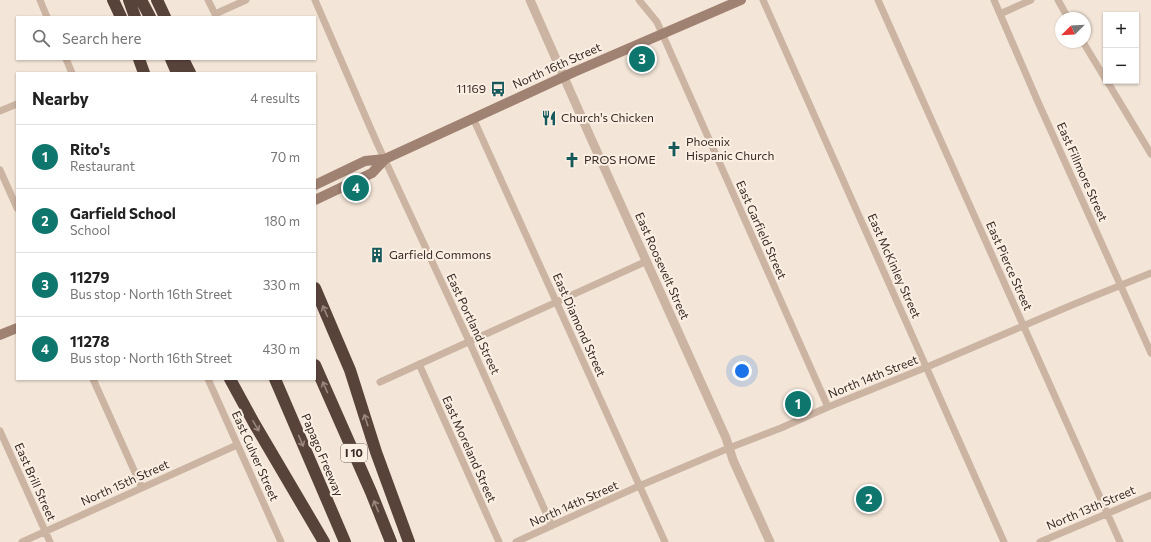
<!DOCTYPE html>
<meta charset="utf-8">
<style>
:root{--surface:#fff;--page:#f6f6f6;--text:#222;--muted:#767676;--line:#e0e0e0;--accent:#0f766e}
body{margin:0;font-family:Commissioner,sans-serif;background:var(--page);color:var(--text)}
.controls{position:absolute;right:12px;top:12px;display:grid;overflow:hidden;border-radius:0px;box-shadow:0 1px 3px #0004}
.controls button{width:36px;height:36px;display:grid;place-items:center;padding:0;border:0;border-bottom:1px solid var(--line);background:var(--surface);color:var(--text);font:20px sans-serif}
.compass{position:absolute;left:1055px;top:12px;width:36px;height:36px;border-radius:50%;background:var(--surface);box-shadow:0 1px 3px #0004;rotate:246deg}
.you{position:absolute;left:742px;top:371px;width:14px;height:14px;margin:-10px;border:3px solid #fff;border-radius:50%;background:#1a73e8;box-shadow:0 0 0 6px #1a73e833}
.badge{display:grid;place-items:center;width:26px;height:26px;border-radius:50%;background:var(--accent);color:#fff;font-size:13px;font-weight:700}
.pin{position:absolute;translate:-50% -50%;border:2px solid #fff;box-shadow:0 1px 4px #0006}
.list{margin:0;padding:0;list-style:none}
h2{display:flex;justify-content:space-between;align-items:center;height:52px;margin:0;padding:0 16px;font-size:17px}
h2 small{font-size:13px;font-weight:400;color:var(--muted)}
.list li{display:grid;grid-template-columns:26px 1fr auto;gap:12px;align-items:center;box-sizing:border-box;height:64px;padding:0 16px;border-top:1px solid var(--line)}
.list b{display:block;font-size:15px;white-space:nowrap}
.list p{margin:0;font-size:13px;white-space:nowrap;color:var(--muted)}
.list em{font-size:13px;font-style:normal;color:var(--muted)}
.icon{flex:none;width:22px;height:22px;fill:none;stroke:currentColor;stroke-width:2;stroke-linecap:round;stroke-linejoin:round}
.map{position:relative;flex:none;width:1151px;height:542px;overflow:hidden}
.search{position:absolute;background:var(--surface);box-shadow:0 1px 3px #0004;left:16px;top:16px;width:300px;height:44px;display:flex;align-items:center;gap:10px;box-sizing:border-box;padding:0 14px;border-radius:0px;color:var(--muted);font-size:15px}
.panel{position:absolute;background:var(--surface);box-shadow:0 1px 3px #0004;left:16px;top:72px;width:300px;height:308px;border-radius:0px}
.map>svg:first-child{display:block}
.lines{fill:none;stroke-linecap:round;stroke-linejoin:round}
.minor{stroke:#ccb4a2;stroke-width:7}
.tertiary{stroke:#ccb4a2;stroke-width:9}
.secondary{stroke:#a08273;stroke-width:10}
.motorway{stroke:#58433b;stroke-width:12}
.oneway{stroke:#99887e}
.labels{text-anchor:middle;stroke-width:4;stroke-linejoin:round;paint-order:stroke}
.shield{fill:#fbefe3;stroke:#71655e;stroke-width:1}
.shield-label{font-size:11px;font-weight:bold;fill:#362a25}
.street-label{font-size:12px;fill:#362a25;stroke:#fbefe3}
.poi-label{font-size:12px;fill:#362a25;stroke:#fbefe3;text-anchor:start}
</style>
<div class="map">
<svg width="1151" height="542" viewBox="0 0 1151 542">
<rect width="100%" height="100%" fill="#f3e5d7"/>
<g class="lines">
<path class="minor" d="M40,0L47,17
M208,0L215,14L246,0
M315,0L377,143L469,341L552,526
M639,0L657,22L828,407
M763,0L1004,542
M878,0L1120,542
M994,0L1038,102L1151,353
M1058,0L1068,18
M1000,14L1031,0
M1083,42L1106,80
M66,59L72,73
M1107,81L1151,154
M0,111L17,104
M473,118L665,542
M0,170L17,208
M419,364L499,542
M93,379L142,488
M208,379L281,542
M380,382L647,261
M0,431L50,542
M22,542L237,445
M516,542L639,486L729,448L781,428L828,407L927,367L1072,305L1151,273
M1040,542L1151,495"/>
<path class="tertiary" d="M530,0L589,134L726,438L733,460L770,542"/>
<path class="secondary" d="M315,185L365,161L385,159L574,72L741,0
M315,200L372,173L385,159
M0,335L17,328"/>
<path class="motorway" d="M113,0L121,17
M129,0L135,17
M141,0L150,17
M157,0L165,17
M139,59L144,73
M171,59L177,73
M183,59L190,73
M315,288L335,335L350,370L376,452L409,542
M315,365L371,492L391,542
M230,379L254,423L324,542
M275,379L345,542"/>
</g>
<defs><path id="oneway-shaft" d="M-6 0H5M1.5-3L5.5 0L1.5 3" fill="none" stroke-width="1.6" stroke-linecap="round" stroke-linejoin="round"/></defs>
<g class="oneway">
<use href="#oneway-shaft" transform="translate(325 311) rotate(-114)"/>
<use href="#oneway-shaft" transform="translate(325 387) rotate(-114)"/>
<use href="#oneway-shaft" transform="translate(366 420) rotate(-108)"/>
<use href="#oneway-shaft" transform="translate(256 426) rotate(60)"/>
<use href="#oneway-shaft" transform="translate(301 441) rotate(67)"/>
<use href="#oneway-shaft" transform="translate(376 506) rotate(-112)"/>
</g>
<defs>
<g id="bus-bare" transform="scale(1.2)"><path d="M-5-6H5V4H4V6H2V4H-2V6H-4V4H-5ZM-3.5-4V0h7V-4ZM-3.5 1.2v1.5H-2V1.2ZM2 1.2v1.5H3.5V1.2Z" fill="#17595b" stroke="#fbefe3" stroke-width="2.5" paint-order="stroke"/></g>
<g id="restaurant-bare" transform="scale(1.2)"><path d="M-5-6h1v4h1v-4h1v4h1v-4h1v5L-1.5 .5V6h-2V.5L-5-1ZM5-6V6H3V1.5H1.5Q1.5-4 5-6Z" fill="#17595b" stroke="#fbefe3" stroke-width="2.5" paint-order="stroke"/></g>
<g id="church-bare" transform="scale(1.2)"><path d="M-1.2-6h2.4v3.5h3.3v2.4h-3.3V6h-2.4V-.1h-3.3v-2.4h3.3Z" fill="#17595b" stroke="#fbefe3" stroke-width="2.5" paint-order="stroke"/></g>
<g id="building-bare" transform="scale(1.2)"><path d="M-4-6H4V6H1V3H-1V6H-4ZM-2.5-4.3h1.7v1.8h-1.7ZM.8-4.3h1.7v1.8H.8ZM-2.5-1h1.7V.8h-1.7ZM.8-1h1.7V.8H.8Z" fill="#17595b" stroke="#fbefe3" stroke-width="2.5" paint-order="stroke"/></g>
</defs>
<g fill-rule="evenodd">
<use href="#bus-bare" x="498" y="89"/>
<use href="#restaurant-bare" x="549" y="118"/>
<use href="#church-bare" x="674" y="149"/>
<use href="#church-bare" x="572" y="160"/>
<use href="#building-bare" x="377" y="255"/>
</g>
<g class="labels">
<rect class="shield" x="341" y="444" width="26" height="18" rx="3"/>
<g class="shield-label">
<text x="354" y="457">I 10</text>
</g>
<g class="street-label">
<text transform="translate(557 66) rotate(-24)" y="4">North 16th Street</text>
<text transform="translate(1082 172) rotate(66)" y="4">East Fillmore Street</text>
<text transform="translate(761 230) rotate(66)" y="4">East Garfield Street</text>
<text transform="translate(662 266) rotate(66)" y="4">East Roosevelt Street</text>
<text transform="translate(894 266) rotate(66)" y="4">East McKinley Street</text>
<text transform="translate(1009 266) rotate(66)" y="4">East Pierce Street</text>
<text transform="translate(473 324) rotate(65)" y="4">East Portland Street</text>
<text transform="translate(579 325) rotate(66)" y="4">East Diamond Street</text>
<text transform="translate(873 377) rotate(-22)" y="4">North 14th Street</text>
<text transform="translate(469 449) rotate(66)" y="4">East Moreland Street</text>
<text transform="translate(322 455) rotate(67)" y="4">Papago Freeway</text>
<text transform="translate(255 456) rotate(66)" y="4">East Culver Street</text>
<text transform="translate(35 482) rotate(66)" y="4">East Brill Street</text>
<text transform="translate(125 483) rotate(-24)" y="4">North 15th Street</text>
<text transform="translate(574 504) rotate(-24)" y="4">North 14th Street</text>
<text transform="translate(1091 508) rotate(-23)" y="4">North 13th Street</text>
</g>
<g class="poi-label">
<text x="486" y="93" text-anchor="end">11169</text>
<text x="561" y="122">Church's Chicken</text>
<text x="686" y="146">Phoenix<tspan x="686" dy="14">Hispanic Church</tspan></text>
<text x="584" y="164">PROS HOME</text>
<text x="389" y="259">Garfield Commons</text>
</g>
</g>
</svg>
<div class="controls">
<button>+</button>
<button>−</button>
</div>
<svg class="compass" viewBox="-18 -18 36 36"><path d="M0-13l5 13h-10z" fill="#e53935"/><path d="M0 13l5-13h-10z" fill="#767676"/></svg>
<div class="you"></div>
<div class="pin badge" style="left:798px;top:404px">1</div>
<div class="pin badge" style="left:869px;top:499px">2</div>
<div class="pin badge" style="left:642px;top:59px">3</div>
<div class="pin badge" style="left:356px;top:188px">4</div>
<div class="search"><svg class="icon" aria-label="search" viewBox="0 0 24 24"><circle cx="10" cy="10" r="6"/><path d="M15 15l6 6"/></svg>Search here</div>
<section class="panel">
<h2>Nearby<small>4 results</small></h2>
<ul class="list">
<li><span class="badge">1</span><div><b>Rito's</b><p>Restaurant</p></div><em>70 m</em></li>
<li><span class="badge">2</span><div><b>Garfield School</b><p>School</p></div><em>180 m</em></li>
<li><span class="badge">3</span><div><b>11279</b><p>Bus stop · North 16th Street</p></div><em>330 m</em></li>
<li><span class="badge">4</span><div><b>11278</b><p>Bus stop · North 16th Street</p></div><em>430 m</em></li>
</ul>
</section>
</div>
